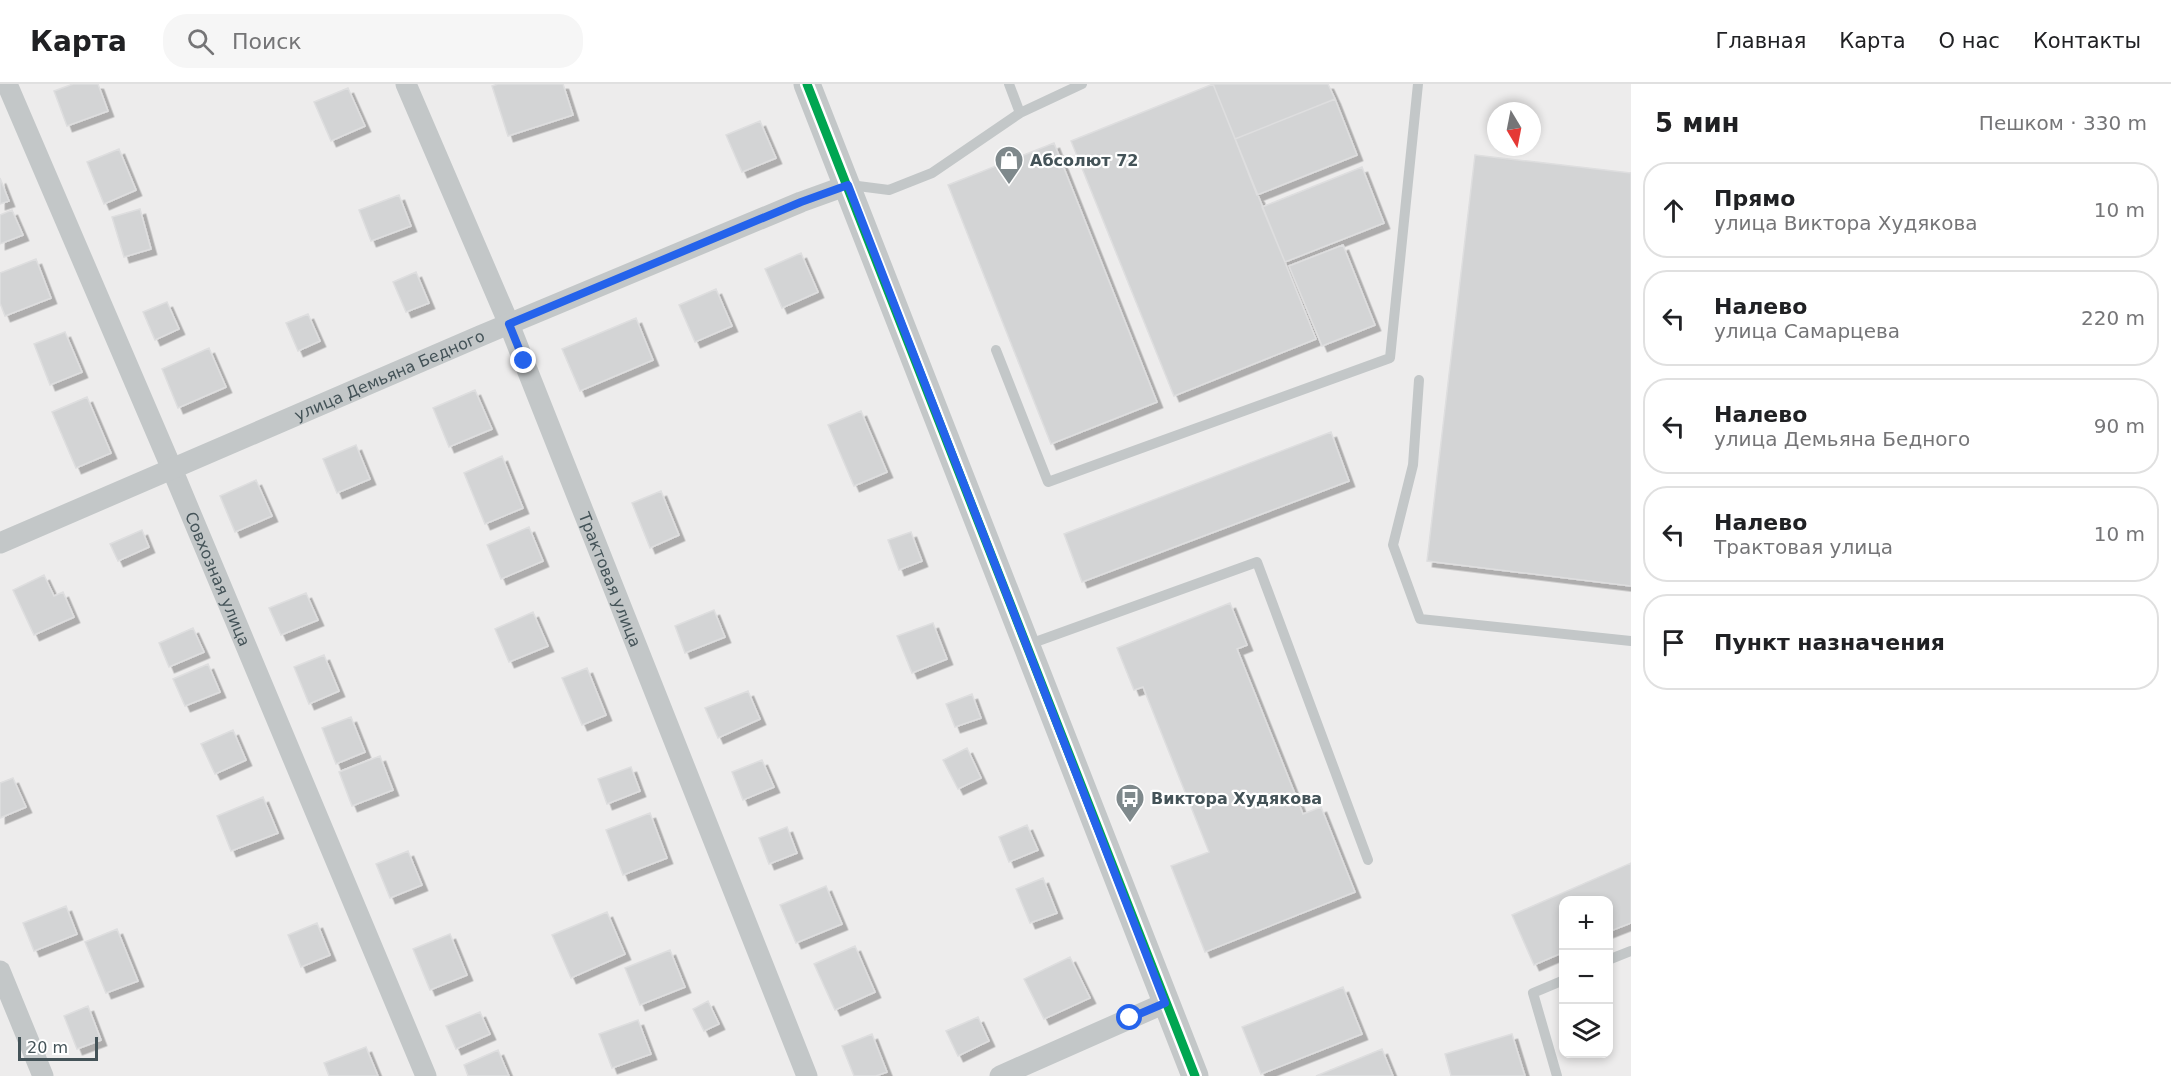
<!DOCTYPE html>
<html lang="ru">
<meta charset="utf-8">
<style>
:root{--surface:#fff;--page:#f6f6f6;--text:#202124;--muted:#757577;--line:#e0e0e0}
body{margin:0;font-family:"DejaVu Sans",sans-serif;background:var(--page);color:var(--text)}
.controls{position:absolute;right:18px;bottom:18px;display:grid;overflow:hidden;border-radius:12px;box-shadow:0 3px 9px #0003}
.controls button{width:54px;height:54px;display:grid;place-items:center;padding:0;border:0;border-bottom:2px solid var(--line);background:var(--surface);color:var(--text);font:30px sans-serif}
.compass{position:absolute;left:1487px;top:18px;width:54px;height:54px;border-radius:50%;background:var(--surface);box-shadow:0 3px 9px #0003;rotate:170deg}
.scale{position:absolute;left:18px;bottom:15px;width:80px;box-sizing:border-box;padding-left:6px;border:3px solid #445358;border-top:0;font-size:16px;line-height:21px;white-space:nowrap;color:#445358;-webkit-text-stroke:4px #fff;paint-order:stroke}
.stop{position:absolute;width:18px;height:18px;margin:-14px;border:4px solid #2563eb;border-radius:50%;background:#fff}
.stop.end{background:#2563eb;border-color:#fff;box-shadow:0 2px 6px #0008}
.list{margin:0;padding:0;list-style:none}
h2{display:flex;justify-content:space-between;align-items:center;height:78px;margin:0;padding:0 24px;font-size:26px}
h2 small{font-size:20px;font-weight:400;color:var(--muted)}
.list li{display:grid;grid-template-columns:39px 1fr auto;gap:18px;align-items:center;box-sizing:border-box;height:96px;margin:0 12px 12px;padding:0 12px;border:2px solid var(--line);border-radius:24px}
.list b{display:block;font-size:22px;white-space:nowrap}
.list p{margin:0;font-size:20px;white-space:nowrap;color:var(--muted)}
.list em{font-size:20px;font-style:normal;color:var(--muted)}
.icon{flex:none;width:33px;height:33px;fill:none;stroke:currentColor;stroke-width:2;stroke-linecap:round;stroke-linejoin:round}
.map{position:relative;flex:none;width:1631px;height:992px;overflow:hidden}
header{display:flex;align-items:center;gap:36px;box-sizing:border-box;height:84px;padding:0 30px;background:var(--surface);border-bottom:2px solid var(--line)}
header strong{font-size:28px}
nav{display:flex;gap:33px;margin-inline-start:auto;font-size:21px}
.search{width:420px;height:54px;background:var(--page);display:flex;align-items:center;gap:15px;box-sizing:border-box;padding:0 21px;border-radius:24px;color:var(--muted);font-size:22px}
main{display:flex}
aside{flex:1;background:var(--surface)}
.map>svg:first-child{display:block}
.building{fill:#d3d4d5;stroke:#dededf;stroke-width:1.5;filter:url(#shadow)}
.lines{fill:none;stroke-linecap:round;stroke-linejoin:round}
.service{stroke:#c3c7c8;stroke-width:10}
.minor{stroke:#c3c7c8;stroke-width:21}
.tertiary{stroke:#c3c7c8;stroke-width:27}
.bus-1-casing{stroke:#fff;stroke-width:14}
.bus-1{stroke:#00a651;stroke-width:9}
.route{stroke:#2563eb;stroke-width:8}
.labels{text-anchor:middle;stroke-width:4.5;stroke-linejoin:round;paint-order:stroke}
.poi-label{font-size:16px;font-weight:bold;fill:#445358;stroke:#fff;text-anchor:start}
.street-label{font-size:16px;fill:#445358;stroke:#fff}
</style>
<header>
<strong>Карта</strong>
<div class="search"><svg class="icon" aria-label="search" viewBox="0 0 24 24"><circle cx="10" cy="10" r="6"/><path d="M15 15l6 6"/></svg>Поиск</div>
<nav><a>Главная</a><a>Карта</a><a>О нас</a><a>Контакты</a></nav>
</header>
<main>
<div class="map">
<svg width="1631" height="992" viewBox="0 0 1631 992">
<defs>
<filter id="shadow"><feDropShadow dx="5.5" dy="5.5" stdDeviation="0" flood-color="#0004"/></filter>
</defs>
<rect width="100%" height="100%" fill="#edecec"/>
<path class="building" d="M73,0H98L108,27L67,42L54,7Z
M498,0H563L573,31L508,52L492,2Z
M1213,0L1316,255L1174,312L1071,57Z
M1213,0H1328L1335,15L1235,55Z
M348,4L365,42L331,57L314,18Z
M1335,15L1357,71L1257,111L1235,55Z
M760,37L776,74L742,88L726,51Z
M1054,59L1157,318L1051,360L948,101Z
M119,65L136,106L104,120L87,78Z
M1475,71L1631,89V502L1427,477Z
M1362,83L1384,139L1285,178L1262,123Z
M0,94L9,117L0,120Z
M399,111L411,142L371,157L359,126Z
M140,125L151,165L124,173L112,133Z
M12,126L23,151L0,160V131Z
M1343,161L1375,241L1322,262L1289,182Z
M801,169L818,208L782,224L765,185Z
M36,175L51,214L5,232L0,219V189Z
M416,188L429,219L406,228L393,198Z
M716,205L732,242L695,258L679,221Z
M167,218L179,245L155,256L143,228Z
M308,230L320,257L298,267L286,239Z
M636,234L653,276L580,307L562,265Z
M65,248L82,288L50,301L34,260Z
M209,264L226,303L178,324L162,285Z
M475,306L492,345L449,363L433,324Z
M87,313L111,369L76,384L52,328Z
M861,327L887,388L854,402L828,341Z
M1331,348L1349,397L1082,498L1064,450Z
M356,361L370,395L337,409L323,375Z
M502,372L523,424L485,440L464,389Z
M256,396L272,432L235,448L220,412Z
M661,407L679,451L650,464L632,419Z
M529,443L543,477L501,495L487,461Z
M142,446L149,463L118,477L110,460Z
M911,448L922,477L899,486L888,456Z
M44,491L54,512L63,508L74,533L34,551L13,506Z
M306,509L318,536L281,551L269,524Z
M1230,519L1247,561L1237,565L1303,730L1321,723L1355,808L1205,868L1171,782L1209,768L1143,603L1134,606L1117,564Z
M714,526L725,553L685,569L675,542Z
M533,528L548,562L509,578L495,545Z
M933,539L947,575L912,589L897,552Z
M193,544L204,568L169,583L159,559Z
M324,571L339,607L309,620L294,583Z
M208,580L220,608L185,622L173,595Z
M587,584L606,631L582,641L562,594Z
M748,607L760,635L718,654L705,624Z
M972,610L981,634L955,643L946,620Z
M351,633L365,668L336,680L322,644Z
M233,646L246,676L215,690L201,660Z
M967,664L981,694L958,705L943,676Z
M380,672L393,706L352,722L339,688Z
M762,676L774,703L743,716L732,688Z
M631,683L640,707L607,720L598,695Z
M13,694L26,723L0,734V699Z
M263,713L278,749L231,767L217,732Z
M650,729L667,774L623,791L606,746Z
M1027,741L1038,766L1009,778L999,753Z
M787,743L797,769L769,780L759,754Z
M408,767L422,801L390,814L376,780Z
M1631,779V839L1608,848V816H1564V868L1534,881L1512,831Z
M1043,794L1057,829L1030,839L1016,805Z
M826,802L842,840L796,859L780,821Z
M66,822L77,850L34,867L23,839Z
M607,828L625,870L571,894L552,851Z
M317,839L330,871L301,883L288,851Z
M117,845L138,897L106,909L85,858Z
M450,850L467,891L430,906L413,865Z
M855,862L875,908L835,926L814,880Z
M670,866L685,903L640,921L625,884Z
M1070,873L1090,914L1044,935L1024,895Z
M1343,903L1362,950L1261,990L1242,943Z
M708,917L719,940L704,947L693,925Z
M88,922L101,956L77,965L64,932Z
M480,928L490,950L456,965L446,942Z
M978,933L989,957L958,972L946,947Z
M638,936L651,970L612,984L599,950Z
M872,950L887,988L876,992H854L842,962Z
M1512,950L1525,992H1451L1445,970Z
M366,963L378,992H329L324,979Z
M1382,965L1393,992H1316Z
M498,966L509,992H468L464,981Z"/>
<g class="lines">
<path class="service" d="M1009,0L1020,29
M850,101L889,106L932,89L1020,29L1082,0
M996,266L1048,398L1390,274L1418,0
M1419,296L1413,381L1393,461L1420,535L1631,557
M1027,561L1257,478L1368,776
M1608,876L1631,867
M1557,992L1533,909L1564,896"/>
<g class="minor">
<path id="s1" d="M7,0L172,385L426,992"/>
<path id="s2" d="M406,0L509,240L807,992"/>
<path id="s3" d="M0,459L480,252L801,118L848,101"/>
<path d="M0,887L43,992"/>
<path d="M1000,992L1165,919"/>
</g>
<path class="tertiary" d="M807,0L1195,992"/>
<g class="bus-1-casing">
<path id="bus-1" d="M807,0L1195,992"/>
</g>
<use href="#bus-1" class="bus-1"/>
</g>
<g class="lines">
<path class="route" d="M524,277L509,240L801,118L848,101L1165,919L1130,934"/>
</g>
<defs>
<g id="shop-pin" transform="scale(1.5)"><path d="M0 17L-7.5 6A9.5 9.5 0 1 1 7.5 6Z" fill="#7f898c" stroke="#fff"/><path d="M-5-2.5h2.3a2.7 3.5 0 0 1 5.4 0H5L5.5 6h-11ZM-1.5-2.5h3a1.5 2.3 0 0 0-3 0Z" fill="#fff"/></g>
<g id="bus-pin" transform="scale(1.5)"><path d="M0 17L-7.5 6A9.5 9.5 0 1 1 7.5 6Z" fill="#7f898c" stroke="#fff"/><path d="M-5-6H5V4H4V6H2V4H-2V6H-4V4H-5ZM-3.5-4V0h7V-4ZM-3.5 1.2v1.5H-2V1.2ZM2 1.2v1.5H3.5V1.2Z" fill="#fff"/></g>
</defs>
<g fill-rule="evenodd">
<use href="#shop-pin" x="1009" y="76"/>
<use href="#bus-pin" x="1130" y="714"/>
</g>
<g class="labels">
<g class="poi-label">
<text x="1030" y="82">Абсолют 72</text>
<text x="1151" y="720">Виктора Худякова</text>
</g>
<g class="street-label">
<text dy="6" stroke="none"><textPath href="#s3" startOffset="424">улица Демьяна Бедного</textPath></text>
<text dy="6" stroke="none"><textPath href="#s1" startOffset="538">Совхозная улица</textPath></text>
<text dy="6" stroke="none"><textPath href="#s2" startOffset="536">Трактовая улица</textPath></text>
</g>
</g>
</svg>
<div class="controls">
<button>+</button>
<button>−</button>
<button><svg class="icon" aria-label="layers" viewBox="0 0 24 24"><path d="M12 4l9 5-9 5-9-5zM3 14l9 5 9-5"/></svg></button>
</div>
<svg class="compass" viewBox="-18 -18 36 36"><path d="M0-13l5 13h-10z" fill="#e53935"/><path d="M0 13l5-13h-10z" fill="#757577"/></svg>
<div class="scale">20 m</div>
<div class="stop" style="left:1130px;top:934px"></div>
<div class="stop end" style="left:524px;top:277px"></div>
</div>
<aside>
<h2>5 мин<small>Пешком · 330 m</small></h2>
<ul class="list">
<li><svg class="icon" aria-label="ahead" viewBox="0 0 24 24"><path d="M12 20V5M6 11l6-6 6 6"/></svg><div><b>Прямо</b><p>улица Виктора Худякова</p></div><em>10 m</em></li>
<li><svg class="icon" aria-label="left" viewBox="0 0 24 24"><path d="M17 20v-9H6M10 6l-5 5 5 5"/></svg><div><b>Налево</b><p>улица Самарцева</p></div><em>220 m</em></li>
<li><svg class="icon" aria-label="left" viewBox="0 0 24 24"><path d="M17 20v-9H6M10 6l-5 5 5 5"/></svg><div><b>Налево</b><p>улица Демьяна Бедного</p></div><em>90 m</em></li>
<li><svg class="icon" aria-label="left" viewBox="0 0 24 24"><path d="M17 20v-9H6M10 6l-5 5 5 5"/></svg><div><b>Налево</b><p>Трактовая улица</p></div><em>10 m</em></li>
<li><svg class="icon" aria-label="arrive" viewBox="0 0 24 24"><path d="M6 21V4h12l-3 4 3 4H6"/></svg><div><b>Пункт назначения</b></div></li>
</ul>
</aside>
</main>
